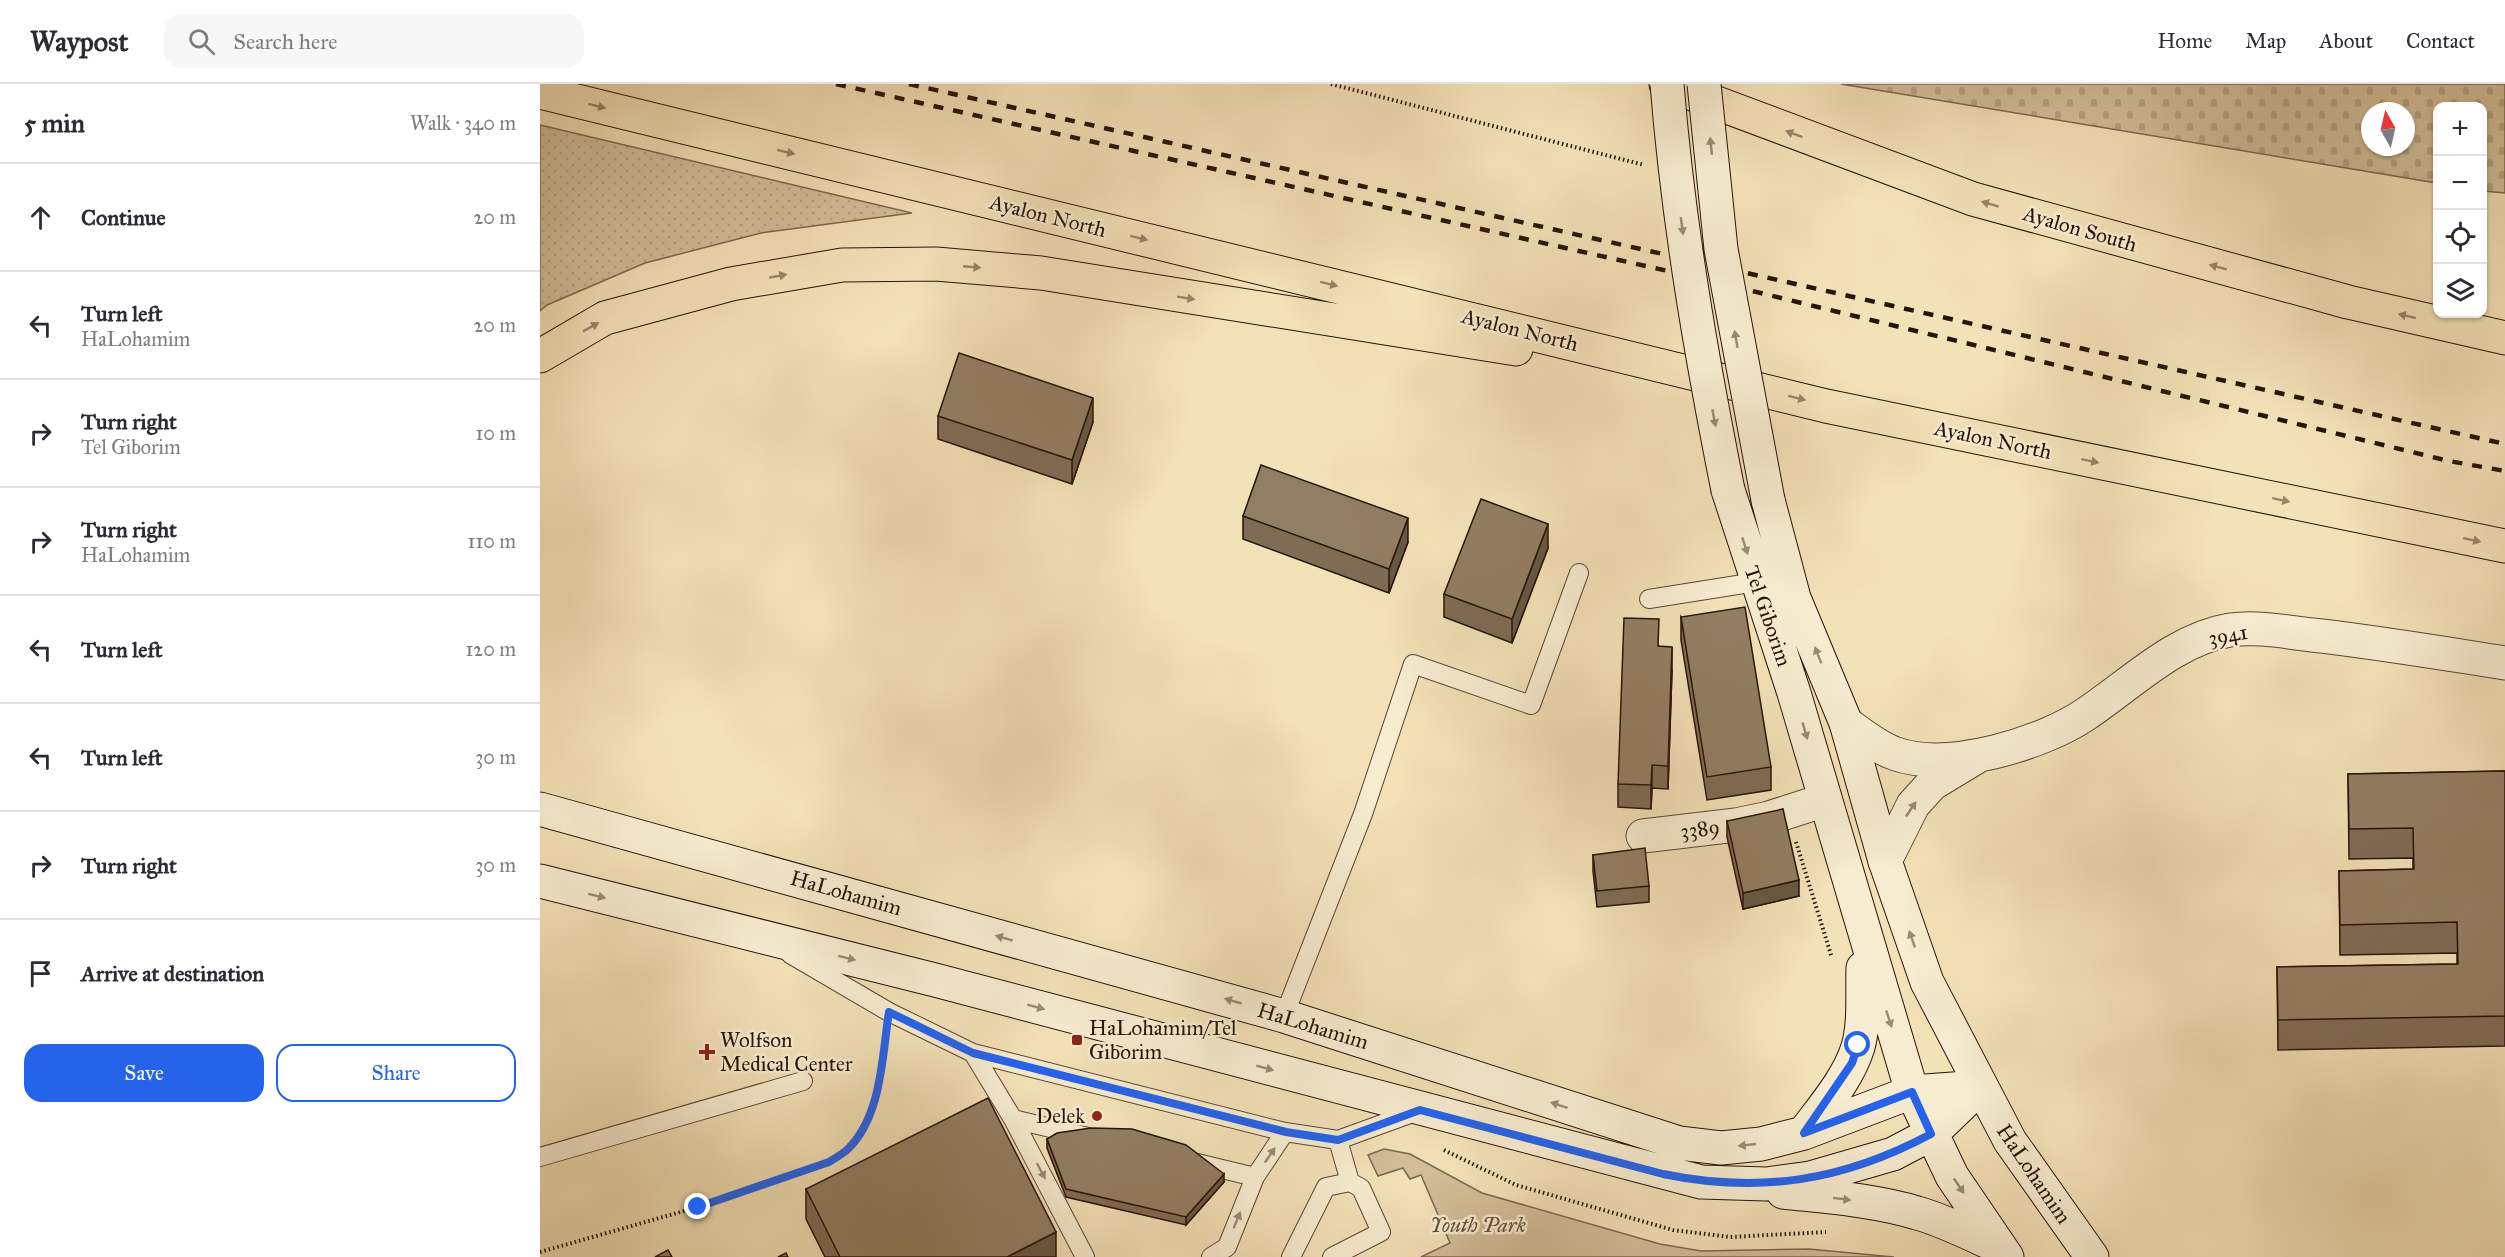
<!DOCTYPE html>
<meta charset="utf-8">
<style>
:root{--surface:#fff;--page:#f7f7f7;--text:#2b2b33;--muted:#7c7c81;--line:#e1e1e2;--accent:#2563eb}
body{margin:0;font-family:"IM FELL Great Primer",serif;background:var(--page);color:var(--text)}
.controls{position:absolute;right:18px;top:18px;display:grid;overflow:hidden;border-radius:12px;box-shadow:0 2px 4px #0004}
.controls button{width:54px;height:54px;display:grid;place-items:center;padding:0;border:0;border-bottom:2px solid var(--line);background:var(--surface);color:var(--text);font:30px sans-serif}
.compass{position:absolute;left:1821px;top:18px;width:54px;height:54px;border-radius:50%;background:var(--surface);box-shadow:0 2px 4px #0004;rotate:352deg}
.stop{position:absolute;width:18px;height:18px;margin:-14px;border:4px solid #2563eb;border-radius:50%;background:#fff}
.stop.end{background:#2563eb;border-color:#fff;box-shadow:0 2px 6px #0008}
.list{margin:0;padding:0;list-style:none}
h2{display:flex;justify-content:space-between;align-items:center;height:78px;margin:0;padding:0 24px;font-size:26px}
h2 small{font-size:20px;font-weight:400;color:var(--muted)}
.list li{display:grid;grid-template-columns:39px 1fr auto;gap:18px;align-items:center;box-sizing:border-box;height:108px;padding:0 24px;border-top:2px solid var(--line)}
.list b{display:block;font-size:22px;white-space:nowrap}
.list p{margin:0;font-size:20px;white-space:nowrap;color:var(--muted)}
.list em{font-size:20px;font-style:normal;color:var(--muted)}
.actions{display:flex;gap:12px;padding:18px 24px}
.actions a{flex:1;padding:14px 0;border:2px solid var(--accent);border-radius:18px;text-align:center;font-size:21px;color:var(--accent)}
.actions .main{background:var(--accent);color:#fff}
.icon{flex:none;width:33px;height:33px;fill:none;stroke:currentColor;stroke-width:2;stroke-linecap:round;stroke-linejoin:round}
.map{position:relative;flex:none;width:1965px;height:1173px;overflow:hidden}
header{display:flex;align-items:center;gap:36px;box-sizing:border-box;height:84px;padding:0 30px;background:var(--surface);border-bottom:2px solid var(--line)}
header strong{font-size:28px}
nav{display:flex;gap:33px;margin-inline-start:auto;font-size:21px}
.search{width:420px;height:54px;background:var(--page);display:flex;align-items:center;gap:15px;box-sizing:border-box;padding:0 21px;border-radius:18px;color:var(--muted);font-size:22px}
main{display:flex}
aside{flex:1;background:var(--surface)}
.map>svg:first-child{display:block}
.grass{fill:url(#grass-dots);stroke:#7d6850;stroke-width:1.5}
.cemetery{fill:url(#cemetery-stones);stroke:#7d6850;stroke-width:1.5;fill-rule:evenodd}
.park{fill:#d1be99;stroke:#7d6850;stroke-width:1.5}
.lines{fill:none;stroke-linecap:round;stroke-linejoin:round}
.lane-casing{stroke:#5c4634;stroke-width:20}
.street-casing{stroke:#5c4634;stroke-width:35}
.secondary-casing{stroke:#291208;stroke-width:35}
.highway-casing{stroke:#291208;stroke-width:35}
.path{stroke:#291208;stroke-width:4;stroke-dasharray:1.5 3;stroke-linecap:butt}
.lane{stroke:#f7ecd0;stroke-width:18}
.street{stroke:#f7ecd0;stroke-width:33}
.secondary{stroke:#f7ecd0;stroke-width:33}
.highway{stroke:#f3e1b7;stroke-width:33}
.rail{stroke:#291208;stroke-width:4.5;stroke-dasharray:10 10;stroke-linecap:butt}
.secondary-bridge-casing{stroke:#291208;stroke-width:35;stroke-linecap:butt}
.secondary-bridge{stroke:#f7ecd0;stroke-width:33}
.wall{fill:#7e6c55;stroke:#291208;stroke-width:1.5}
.shaded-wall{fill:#665845;stroke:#291208;stroke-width:1.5}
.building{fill:#927e63;stroke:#291208;stroke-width:1.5}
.oneway{fill:#988468}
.oneway2{fill:#9a8a76}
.route{stroke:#2563eb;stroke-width:8}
.poi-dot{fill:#8f2418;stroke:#f7ecd0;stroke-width:2}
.labels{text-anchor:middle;stroke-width:5;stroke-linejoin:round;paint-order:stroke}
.street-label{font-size:21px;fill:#291208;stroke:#f7ecd0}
.poi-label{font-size:21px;fill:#291208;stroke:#f7ecd0;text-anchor:start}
.park-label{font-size:21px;font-style:italic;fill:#644e3b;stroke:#f7ecd0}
</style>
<header>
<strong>Waypost</strong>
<div class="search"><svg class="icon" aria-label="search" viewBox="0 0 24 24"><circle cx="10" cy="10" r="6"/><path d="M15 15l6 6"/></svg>Search here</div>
<nav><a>Home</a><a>Map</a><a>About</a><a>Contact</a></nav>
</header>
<main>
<aside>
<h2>5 min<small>Walk · 340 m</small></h2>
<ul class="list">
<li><svg class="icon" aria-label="ahead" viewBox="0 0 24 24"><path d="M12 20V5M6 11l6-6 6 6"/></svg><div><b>Continue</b></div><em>20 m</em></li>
<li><svg class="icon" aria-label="left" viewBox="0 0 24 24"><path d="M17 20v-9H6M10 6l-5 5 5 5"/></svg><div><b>Turn left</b><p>HaLohamim</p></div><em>20 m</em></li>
<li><svg class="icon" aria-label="right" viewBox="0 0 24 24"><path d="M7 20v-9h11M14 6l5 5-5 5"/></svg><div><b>Turn right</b><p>Tel Giborim</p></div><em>10 m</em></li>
<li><svg class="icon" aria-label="right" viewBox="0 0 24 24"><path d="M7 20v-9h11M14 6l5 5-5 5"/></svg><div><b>Turn right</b><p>HaLohamim</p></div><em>110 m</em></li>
<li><svg class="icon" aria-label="left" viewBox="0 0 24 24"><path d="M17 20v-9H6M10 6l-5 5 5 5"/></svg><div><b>Turn left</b></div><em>120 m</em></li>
<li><svg class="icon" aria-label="left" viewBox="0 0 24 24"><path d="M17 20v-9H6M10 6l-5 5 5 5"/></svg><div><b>Turn left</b></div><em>30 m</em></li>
<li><svg class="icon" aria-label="right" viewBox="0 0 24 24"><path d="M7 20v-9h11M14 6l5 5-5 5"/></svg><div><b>Turn right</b></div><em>30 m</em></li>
<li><svg class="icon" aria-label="arrive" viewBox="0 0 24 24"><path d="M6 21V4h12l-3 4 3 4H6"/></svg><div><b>Arrive at destination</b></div></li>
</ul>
<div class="actions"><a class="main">Save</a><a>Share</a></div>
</aside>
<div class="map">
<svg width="1965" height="1173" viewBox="0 0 1965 1173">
<defs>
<pattern id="grass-dots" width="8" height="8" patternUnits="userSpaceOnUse" patternTransform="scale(1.5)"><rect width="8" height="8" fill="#d1be99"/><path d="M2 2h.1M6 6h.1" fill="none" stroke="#b3a282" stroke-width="1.8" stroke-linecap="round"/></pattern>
<pattern id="cemetery-stones" width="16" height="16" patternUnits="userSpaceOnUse" patternTransform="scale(1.5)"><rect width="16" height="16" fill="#d1be99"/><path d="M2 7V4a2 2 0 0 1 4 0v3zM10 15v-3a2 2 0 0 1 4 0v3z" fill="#b3a282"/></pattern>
</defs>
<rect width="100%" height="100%" fill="#f3e1b7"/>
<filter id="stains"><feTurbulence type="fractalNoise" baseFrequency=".00333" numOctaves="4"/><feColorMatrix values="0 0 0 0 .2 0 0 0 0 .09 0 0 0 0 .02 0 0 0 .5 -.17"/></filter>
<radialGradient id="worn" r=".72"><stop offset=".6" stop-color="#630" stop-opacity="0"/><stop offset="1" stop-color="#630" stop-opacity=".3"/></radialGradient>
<path class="grass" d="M0,41L372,129L221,149L105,179L7,221L0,227Z"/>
<path class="cemetery" d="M1301,0H1965V109L1943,107L1942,22H1898L1897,99ZM1830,27H1866V63H1830Z"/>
<path class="park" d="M844,1065L870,1070L942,1109L1120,1160L1161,1167L1269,1165L1354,1173H881L910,1159L881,1091L870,1095L863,1084L838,1092L828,1071Z"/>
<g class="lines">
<g class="lane-casing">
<path id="lane" d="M1109,515L1216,498
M250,870L349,928L433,969L745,1048L798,1056L878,1027
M744,932L823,730L873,580L991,621L1039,489
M433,969L473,1035L548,1053
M473,1035L545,1173
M0,1073L263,997
M653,1078L715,1093L745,1048
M671,1173L687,1163L715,1093
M751,1173L786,1103L810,1098
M792,1173L841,1148L821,1104L810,1098L798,1056"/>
</g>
<g class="street-casing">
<path id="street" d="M1306,639C1321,650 1338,664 1356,670C1408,688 1502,660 1546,630C1591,600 1635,555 1690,546C1717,542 1746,548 1772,551C1836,558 1901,569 1965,579
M1103,752L1196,741L1229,734L1285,716
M1345,777L1373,721L1392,700L1435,674"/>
</g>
<g class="secondary-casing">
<path id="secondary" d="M1188,406L1254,609L1372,1008L1412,1092L1467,1173
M1228,416L1254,514L1306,639L1345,777L1387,898L1470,1057L1552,1173
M0,725L744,932L1139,1059L1181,1064L1221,1060L1264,1049L1372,1008L1440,1003
M0,797L395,896L1161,1098L1226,1100L1270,1094L1353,1070L1391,1050L1440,1003
M1264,1049C1284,1022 1308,995 1318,963C1325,938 1322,910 1323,884
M1243,1108C1288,1113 1334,1116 1377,1129C1406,1137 1432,1151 1459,1163"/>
</g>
<g class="highway-casing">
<path id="highway" d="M1126,0L1433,115L1808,218L1965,254
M0,8L1286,322L1965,462
M0,272L65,234L191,200L302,181L396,180L501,189L976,265"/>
</g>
<path class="path" d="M791,0L1104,81
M1256,758L1292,874
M904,1066L976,1101L1133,1146L1190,1153L1286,1148
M0,1168L158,1123L289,1078C336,1046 337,1004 345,953"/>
<use href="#lane" class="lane"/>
<use href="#street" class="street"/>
<use href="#secondary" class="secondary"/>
<use href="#highway" class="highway"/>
<path class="rail" d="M296,0L1159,194L1909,377L1965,387
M369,0L1965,360"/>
<g class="secondary-bridge-casing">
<path id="secondary-bridge" d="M1127,0C1138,137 1161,271 1188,406
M1164,0L1181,165L1228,416"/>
</g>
<use href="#secondary-bridge" class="secondary-bridge"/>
</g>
<path class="wall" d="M398,332L553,338L532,400L398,355Z
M703,432L868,458L849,509L703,455Z
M1008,464L972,559L904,533V510Z
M1141,533L1231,683V706L1167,716L1141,556Z
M1119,562L1132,586L1128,705L1112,704L1111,725L1078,723V700Z
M1965,687V962L1738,966L1737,883L1917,880V869L1800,871L1799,787L1873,785V774L1809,775L1808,690Z
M1187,737L1259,812L1203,825L1187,753Z
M1053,771L1109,802V818L1057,823L1053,787Z
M507,1055L684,1098L646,1141L526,1113L507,1064Z
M266,1105L516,1173H285L266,1135Z"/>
<path class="shaded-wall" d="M553,314V338L532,400V376Z
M868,434V458L849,509V485Z
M1008,440V464L972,559V535Z
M1132,563V586L1128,705V682Z
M1112,681V704L1111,725V701Z
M1259,796V812L1203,825V809Z
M684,1090V1098L646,1141V1133Z
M516,1148V1173H467Z"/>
<path class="building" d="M419,269L553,314L532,376L398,332Z
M721,381L868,434L849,485L703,432Z
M941,415L1008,440L972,535L904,510Z
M1205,523L1231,683L1167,693L1141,533Z
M1084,534L1119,535L1118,562L1132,563L1128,682L1112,681L1111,701L1078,700Z
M1965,687V932L1738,936L1737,883L1918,880L1917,838L1800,841L1799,787L1874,785L1873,744L1809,745L1808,690Z
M1243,725L1259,796L1203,809L1187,737Z
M1105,764L1109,802L1057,807L1053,771Z
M448,1014L516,1148L467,1173H300L266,1105Z
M551,1044L592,1045L646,1061L684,1090L646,1133L526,1105L507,1055L517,1049Z
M128,1166L132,1173H115Z
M246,1169L248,1173H238Z"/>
<defs><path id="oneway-solid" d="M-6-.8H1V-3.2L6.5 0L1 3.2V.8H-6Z" transform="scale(1.5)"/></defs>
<g class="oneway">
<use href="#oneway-solid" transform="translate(57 22) rotate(14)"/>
<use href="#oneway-solid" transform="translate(1254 50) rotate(-159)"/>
<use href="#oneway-solid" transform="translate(246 68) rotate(14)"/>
<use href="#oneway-solid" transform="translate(1450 120) rotate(-164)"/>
<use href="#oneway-solid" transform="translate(599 154) rotate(14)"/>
<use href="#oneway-solid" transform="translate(432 183) rotate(5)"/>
<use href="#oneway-solid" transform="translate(1678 183) rotate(-165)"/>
<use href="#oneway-solid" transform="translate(238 192) rotate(-10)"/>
<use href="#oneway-solid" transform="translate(789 200) rotate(14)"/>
<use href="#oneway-solid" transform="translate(646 214) rotate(9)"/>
<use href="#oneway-solid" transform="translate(1867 232) rotate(-167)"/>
<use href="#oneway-solid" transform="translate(51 243) rotate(-29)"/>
<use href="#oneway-solid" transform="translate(1257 314) rotate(14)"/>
<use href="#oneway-solid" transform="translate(1550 377) rotate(12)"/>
<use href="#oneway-solid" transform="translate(1741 416) rotate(12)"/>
<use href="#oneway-solid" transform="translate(1932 456) rotate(12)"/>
</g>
<g class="oneway2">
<use href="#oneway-solid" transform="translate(1171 62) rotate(-96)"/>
<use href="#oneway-solid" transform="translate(1142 142) rotate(82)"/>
<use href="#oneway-solid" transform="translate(1196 255) rotate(-100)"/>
<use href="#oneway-solid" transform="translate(1174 334) rotate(79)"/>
<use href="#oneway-solid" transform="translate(1205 462) rotate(72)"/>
<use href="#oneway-solid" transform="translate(1278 571) rotate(-112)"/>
<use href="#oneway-solid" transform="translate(1265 647) rotate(74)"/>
<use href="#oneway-solid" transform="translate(1371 725) rotate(-56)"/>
<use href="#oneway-solid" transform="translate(57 812) rotate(14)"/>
<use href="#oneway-solid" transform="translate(464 854) rotate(-164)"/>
<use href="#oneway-solid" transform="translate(1372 855) rotate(-109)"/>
<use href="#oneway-solid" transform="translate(307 874) rotate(14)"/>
<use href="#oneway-solid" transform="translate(693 917) rotate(-164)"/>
<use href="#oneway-solid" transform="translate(496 923) rotate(15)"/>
<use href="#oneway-solid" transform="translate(1349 935) rotate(72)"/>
<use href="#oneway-solid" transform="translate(725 984) rotate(15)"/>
<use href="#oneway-solid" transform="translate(1019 1021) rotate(-162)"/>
<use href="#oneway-solid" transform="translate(1207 1061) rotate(174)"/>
<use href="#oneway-solid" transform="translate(730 1071) rotate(-56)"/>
<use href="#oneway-solid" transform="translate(501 1087) rotate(62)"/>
<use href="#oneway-solid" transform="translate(1419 1102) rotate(56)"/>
<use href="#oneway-solid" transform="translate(1302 1115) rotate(7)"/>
<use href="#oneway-solid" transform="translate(697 1136) rotate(-68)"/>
</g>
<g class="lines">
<path class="route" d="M158,1123L289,1078C295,1074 303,1070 308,1065C342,1032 342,971 349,928L433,969L746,1048L798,1056L880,1026L1123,1090C1220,1110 1303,1097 1391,1050L1372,1008L1264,1049L1312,979L1318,961"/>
</g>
<g class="poi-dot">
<rect x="531" y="950" width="12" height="12" rx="3"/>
<path d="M164 959h6v6h6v6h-6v6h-6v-6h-6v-6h6z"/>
<circle cx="557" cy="1032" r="6"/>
</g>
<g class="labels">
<g class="street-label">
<text transform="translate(508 132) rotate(14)" y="7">Ayalon North</text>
<text transform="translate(1540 145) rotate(16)" y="7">Ayalon South</text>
<text transform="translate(980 246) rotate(14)" y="7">Ayalon North</text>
<text transform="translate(1453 356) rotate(12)" y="7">Ayalon North</text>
<text transform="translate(1228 532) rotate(71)" y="7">Tel Giborim</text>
<text transform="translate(1688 551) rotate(-10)" y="7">3941</text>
<text transform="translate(1160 745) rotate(-7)" y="7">3389</text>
<text transform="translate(306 809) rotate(16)" y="7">HaLohamim</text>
<text transform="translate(773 942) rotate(17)" y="7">HaLohamim</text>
<text transform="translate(1494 1090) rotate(56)" y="7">HaLohamim</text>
</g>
<g class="poi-label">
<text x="549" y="951">HaLohamim/Tel<tspan x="549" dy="24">Giborim</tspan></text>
<text x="180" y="963">Wolfson<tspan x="180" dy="24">Medical Center</tspan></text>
<text x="545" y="1039" text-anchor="end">Delek</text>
</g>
<g class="park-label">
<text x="938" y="1148">Youth Park</text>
</g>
</g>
<rect width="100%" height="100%" filter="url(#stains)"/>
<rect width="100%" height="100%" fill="url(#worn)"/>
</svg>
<div class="controls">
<button>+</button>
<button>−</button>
<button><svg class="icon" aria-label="locate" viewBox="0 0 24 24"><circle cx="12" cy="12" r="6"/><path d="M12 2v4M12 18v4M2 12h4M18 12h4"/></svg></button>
<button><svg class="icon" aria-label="layers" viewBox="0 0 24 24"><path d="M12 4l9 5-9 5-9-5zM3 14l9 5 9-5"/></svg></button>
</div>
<svg class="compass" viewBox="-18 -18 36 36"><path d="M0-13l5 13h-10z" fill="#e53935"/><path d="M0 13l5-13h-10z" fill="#7c7c81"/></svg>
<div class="stop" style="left:1318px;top:961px"></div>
<div class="stop end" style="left:158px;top:1123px"></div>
</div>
</main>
